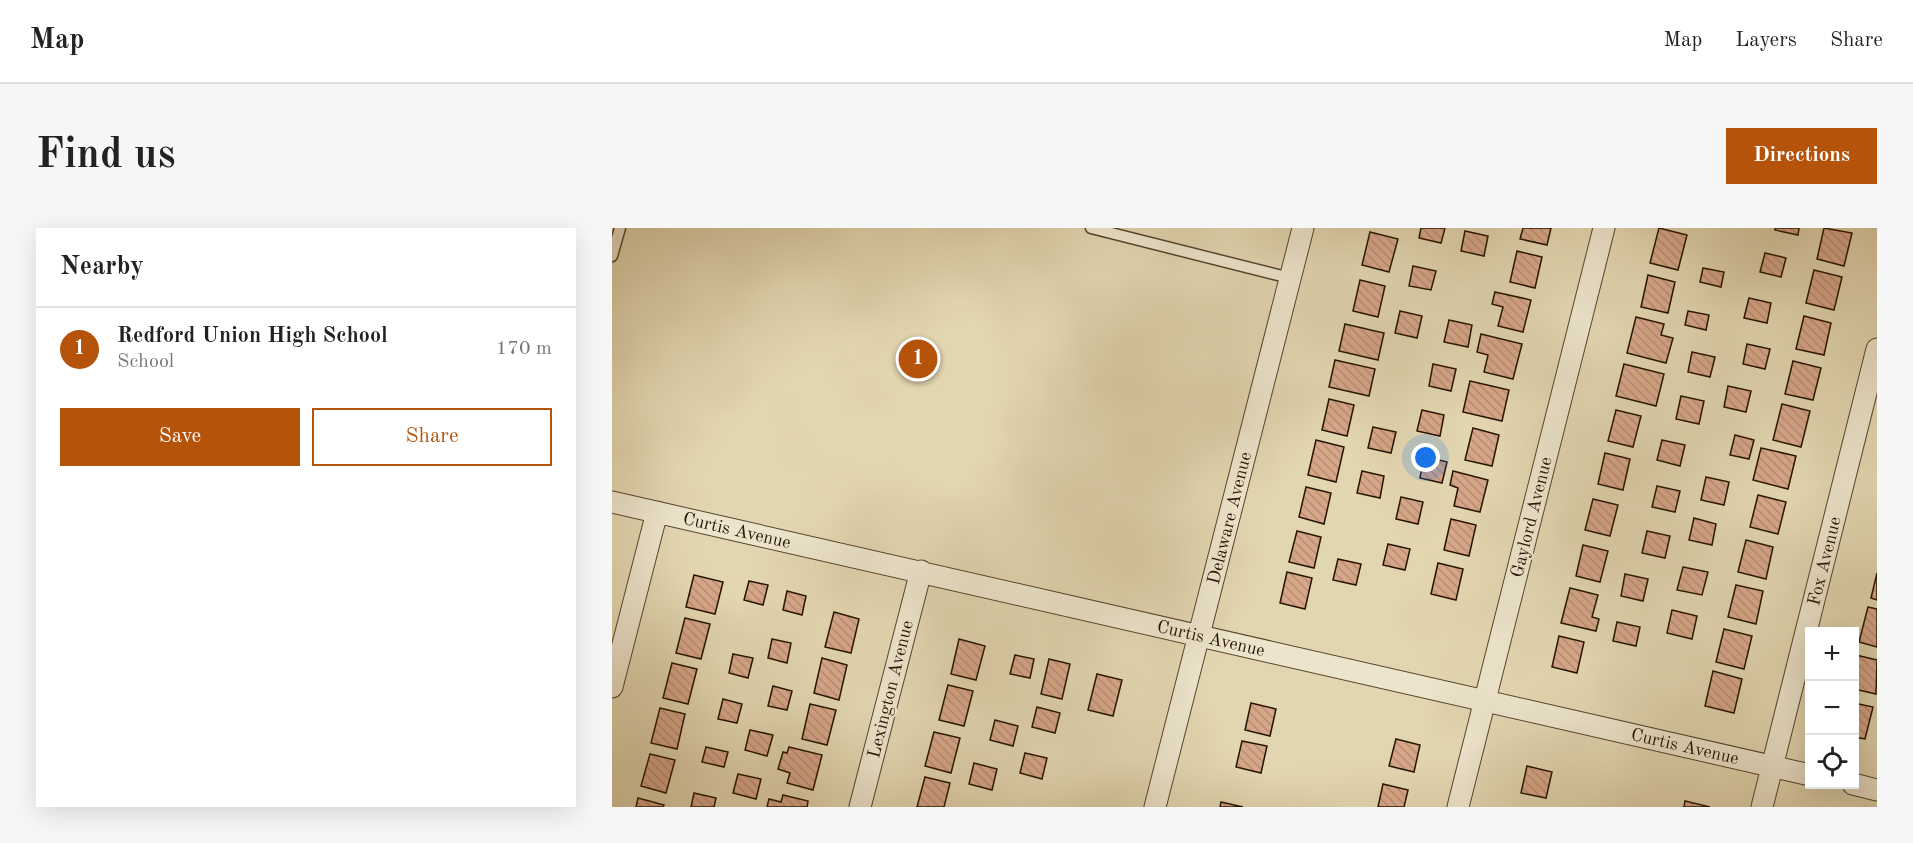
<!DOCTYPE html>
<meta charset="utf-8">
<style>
:root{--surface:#fff;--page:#f6f6f6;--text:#222;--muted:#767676;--line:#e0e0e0;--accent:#b45309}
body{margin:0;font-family:"Old Standard TT",serif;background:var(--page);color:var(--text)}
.controls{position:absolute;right:18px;bottom:18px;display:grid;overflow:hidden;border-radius:0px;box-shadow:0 6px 24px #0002}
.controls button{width:54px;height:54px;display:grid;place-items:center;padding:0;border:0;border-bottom:2px solid var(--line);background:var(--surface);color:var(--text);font:30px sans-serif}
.you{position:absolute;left:814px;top:230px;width:21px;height:21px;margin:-15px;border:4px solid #fff;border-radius:50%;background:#1a73e8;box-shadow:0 0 0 9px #1a73e833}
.badge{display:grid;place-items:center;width:39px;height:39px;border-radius:50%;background:var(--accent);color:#fff;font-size:20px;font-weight:700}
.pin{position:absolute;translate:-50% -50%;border:3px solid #fff;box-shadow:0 2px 6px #0006}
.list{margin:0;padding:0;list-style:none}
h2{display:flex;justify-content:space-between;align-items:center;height:78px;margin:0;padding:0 24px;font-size:26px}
h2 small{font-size:20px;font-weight:400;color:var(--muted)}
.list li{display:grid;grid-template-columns:39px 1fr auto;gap:18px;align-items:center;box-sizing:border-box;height:84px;padding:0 24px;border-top:2px solid var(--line)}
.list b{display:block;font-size:22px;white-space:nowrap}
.list p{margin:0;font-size:20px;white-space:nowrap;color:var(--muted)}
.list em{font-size:20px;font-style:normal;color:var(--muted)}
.actions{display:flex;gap:12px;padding:18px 24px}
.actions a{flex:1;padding:14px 0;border:2px solid var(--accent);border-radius:0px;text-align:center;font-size:21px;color:var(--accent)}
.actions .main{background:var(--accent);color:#fff}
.icon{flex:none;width:33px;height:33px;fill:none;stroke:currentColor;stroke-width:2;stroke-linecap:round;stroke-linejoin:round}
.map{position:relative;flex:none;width:1265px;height:579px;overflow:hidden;border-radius:0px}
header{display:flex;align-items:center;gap:36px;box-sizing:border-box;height:84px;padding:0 30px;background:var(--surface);border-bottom:2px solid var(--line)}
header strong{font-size:28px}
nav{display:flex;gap:33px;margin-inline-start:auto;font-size:21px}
.intro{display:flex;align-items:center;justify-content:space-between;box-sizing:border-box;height:144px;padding:0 36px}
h1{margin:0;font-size:42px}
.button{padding:15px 27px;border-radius:0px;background:var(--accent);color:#fff;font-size:21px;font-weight:700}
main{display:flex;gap:36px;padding:0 36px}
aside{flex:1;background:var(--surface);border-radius:0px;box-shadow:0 6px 24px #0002}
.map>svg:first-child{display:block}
.building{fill:url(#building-back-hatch);stroke:#261300;stroke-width:1.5}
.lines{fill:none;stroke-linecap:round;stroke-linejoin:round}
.lane-casing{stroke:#55442c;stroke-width:13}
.street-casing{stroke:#55442c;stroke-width:23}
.lane{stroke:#ece4cc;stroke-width:10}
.street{stroke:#ece4cc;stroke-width:21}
.labels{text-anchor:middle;stroke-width:4.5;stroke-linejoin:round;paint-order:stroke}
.street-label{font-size:18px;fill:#261300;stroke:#ece4cc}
</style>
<header>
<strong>Map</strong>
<nav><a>Map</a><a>Layers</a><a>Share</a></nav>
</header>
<div class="intro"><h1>Find us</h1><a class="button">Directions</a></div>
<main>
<aside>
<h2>Nearby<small></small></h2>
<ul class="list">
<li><span class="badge">1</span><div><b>Redford Union High School</b><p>School</p></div><em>170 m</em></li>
</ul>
<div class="actions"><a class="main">Save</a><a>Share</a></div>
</aside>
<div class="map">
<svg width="1265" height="579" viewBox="0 0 1265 579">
<defs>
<pattern id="building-back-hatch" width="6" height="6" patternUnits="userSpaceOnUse" patternTransform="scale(1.5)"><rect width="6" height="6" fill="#d6a688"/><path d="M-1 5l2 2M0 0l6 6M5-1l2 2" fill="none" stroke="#b88e74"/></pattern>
</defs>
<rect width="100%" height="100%" fill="#e2d6b0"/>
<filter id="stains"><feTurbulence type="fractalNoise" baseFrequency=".00333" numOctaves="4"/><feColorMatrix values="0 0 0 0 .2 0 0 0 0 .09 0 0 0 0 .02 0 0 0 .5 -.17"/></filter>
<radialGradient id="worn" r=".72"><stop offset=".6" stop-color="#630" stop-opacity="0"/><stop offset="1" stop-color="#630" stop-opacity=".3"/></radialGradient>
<path class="building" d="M809,0H833L829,15L807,10Z
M911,0H939L935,17L908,11Z
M1047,0L1075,7L1066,42L1038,35Z
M1163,0H1187L1186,7L1163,2Z
M1212,0L1240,5L1232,38L1205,31Z
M853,3L876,8L872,28L849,23Z
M758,4L786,11L777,44L750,37Z
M905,23L930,29L923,60L898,54Z
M1153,25L1174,30L1169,49L1148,44Z
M801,38L824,43L819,62L797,58Z
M1091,40L1112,44L1109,59L1088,54Z
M1202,42L1230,49L1222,82L1194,75Z
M1036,47L1063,54L1056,85L1029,79Z
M748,52L773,58L766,89L741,83Z
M883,64L919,72L911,104L886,98L891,79L880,76Z
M1137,70L1159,75L1155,95L1132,90Z
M788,83L810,88L805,110L783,105Z
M1076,83L1097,87L1094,102L1073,97Z
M1192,88L1219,95L1212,127L1184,121Z
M1024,89L1052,96L1049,107L1061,110L1054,135L1015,125Z
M837,92L860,97L856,119L832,114Z
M733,96L772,105L766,132L727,123Z
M869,106L910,116L901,151L872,144L876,127L865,124Z
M1135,116L1158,121L1153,141L1131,136Z
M1080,124L1103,129L1098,149L1076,144Z
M723,132L763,141L757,168L717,159Z
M1181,133L1209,140L1201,172L1173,166Z
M821,136L844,141L839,163L817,158Z
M1012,136L1052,146L1044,178L1004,168Z
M858,153L897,162L890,193L851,184Z
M1116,158L1139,163L1134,184L1112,179Z
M1069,168L1092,173L1087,196L1064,191Z
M717,171L742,177L735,208L710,202Z
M1170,176L1198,183L1189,219L1161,212Z
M810,182L832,187L828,208L805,203Z
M1004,182L1029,188L1021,219L996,213Z
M761,199L784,204L779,225L756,220Z
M861,200L887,207L880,238L853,232Z
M1123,207L1142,212L1137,231L1118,227Z
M704,212L732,219L724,254L696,247Z
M1050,212L1073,217L1068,238L1045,232Z
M1149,220L1184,228L1176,261L1141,252Z
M993,225L1018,231L1011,262L986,256Z
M812,228L835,234L830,255L808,250Z
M750,243L772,248L768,270L745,265Z
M841,243L876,252L868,284L842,278L846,260L838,257Z
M1094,249L1117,254L1112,277L1089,272Z
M1045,258L1068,263L1063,284L1040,279Z
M694,259L719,265L712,296L687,289Z
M1146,267L1174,274L1166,306L1138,299Z
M789,269L811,274L806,296L784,291Z
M981,271L1006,277L998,308L973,302Z
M1082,290L1104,296L1100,317L1077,312Z
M839,291L864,297L857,328L832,322Z
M685,303L709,309L702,340L677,334Z
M1035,303L1058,308L1053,330L1030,325Z
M1134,312L1161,319L1154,351L1126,344Z
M776,316L798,321L793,342L771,337Z
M971,317L996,323L988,354L964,348Z
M726,331L749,336L744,357L721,352Z
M826,335L851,341L844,372L819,366Z
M1071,339L1096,344L1090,367L1065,362Z
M675,344L700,350L693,381L668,375Z
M1265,345V372L1259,370Z
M1013,346L1036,351L1031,373L1009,368Z
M82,347L111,354L103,386L74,379Z
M137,353L156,357L151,377L132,372Z
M1124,357L1151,363L1144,396L1116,389Z
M958,360L986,367L980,389L987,391L984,403L949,395Z
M175,363L194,368L190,387L171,382Z
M1256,379L1265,381V419L1247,414Z
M1060,382L1085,388L1080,411L1055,405Z
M222,384L247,391L239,425L213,419Z
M73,390L98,396L89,431L64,425Z
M1005,394L1028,399L1024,418L1001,413Z
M1112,401L1140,408L1132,441L1104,434Z
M947,408L972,414L965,445L940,439Z
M160,411L179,415L175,435L156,430Z
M347,411L373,418L364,452L339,446Z
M121,426L141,430L136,450L117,445Z
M403,427L422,431L418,450L398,446Z
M1244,427L1265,432L1264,466L1242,461Z
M210,430L235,437L227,472L202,465Z
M437,431L458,436L450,471L429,466Z
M60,435L85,441L76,476L51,470Z
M1101,443L1130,451L1122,485L1093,478Z
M485,446L510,452L501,488L476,482Z
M336,457L361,463L352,498L327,492Z
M161,458L180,463L175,482L156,478Z
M111,471L130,476L125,495L106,491Z
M639,475L664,481L658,508L633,502Z
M1242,475L1261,479L1253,511L1242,509Z
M198,476L224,482L215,517L190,511Z
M425,479L448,485L443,505L420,499Z
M48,480L73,486L65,521L39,515Z
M383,492L406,498L401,518L378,512Z
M138,502L161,507L155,528L133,522Z
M322,504L348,510L339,545L313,538Z
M784,511L808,517L802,544L777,538Z
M630,513L655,518L649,545L624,539Z
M94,519L116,524L112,539L90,534Z
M177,519L210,527L201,562L175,555L178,545L166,541L171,524L175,525Z
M413,525L435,530L430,551L408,545Z
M38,526L63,532L54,565L29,558Z
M362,535L385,541L380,562L357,556Z
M915,538L940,544L934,570L909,565Z
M126,546L149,551L144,571L121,565Z
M313,549L338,555L332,579H305Z
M771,556L796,562L792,579H766Z
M82,565L104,570L102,579H79Z
M171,567L196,573L195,579H155L157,571L169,574Z
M26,570L52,577L51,579H24Z
M1073,573L1098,579H1072Z
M609,574L631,579H608Z"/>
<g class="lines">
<g class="lane-casing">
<path id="lane" d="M479,0L678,50
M0,28L8,0"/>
</g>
<g class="street-casing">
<path id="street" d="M0,274L1198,547
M0,459L45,284
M1241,556L1265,562
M248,579L309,343
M543,579L691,0
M846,579L992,0
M1150,579L1265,121"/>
</g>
<use href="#lane" class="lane"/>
<use href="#street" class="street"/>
</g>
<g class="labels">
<g class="street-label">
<text transform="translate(919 289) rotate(-76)" y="6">Gaylord Avenue</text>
<text transform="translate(617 290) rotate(-76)" y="6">Delaware Avenue</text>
<text transform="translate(125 302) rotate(13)" y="6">Curtis Avenue</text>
<text transform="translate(1212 333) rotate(-76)" y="6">Fox Avenue</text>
<text transform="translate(599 410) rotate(13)" y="6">Curtis Avenue</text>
<text transform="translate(278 461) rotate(-76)" y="6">Lexington Avenue</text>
<text transform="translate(1073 518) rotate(13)" y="6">Curtis Avenue</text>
</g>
</g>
<rect width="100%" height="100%" filter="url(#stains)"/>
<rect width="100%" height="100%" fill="url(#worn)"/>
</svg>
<div class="controls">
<button>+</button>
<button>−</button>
<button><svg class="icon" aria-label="locate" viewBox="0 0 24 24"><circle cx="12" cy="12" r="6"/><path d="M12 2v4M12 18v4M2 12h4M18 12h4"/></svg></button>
</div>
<div class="you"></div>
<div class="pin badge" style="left:306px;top:131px">1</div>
</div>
</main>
